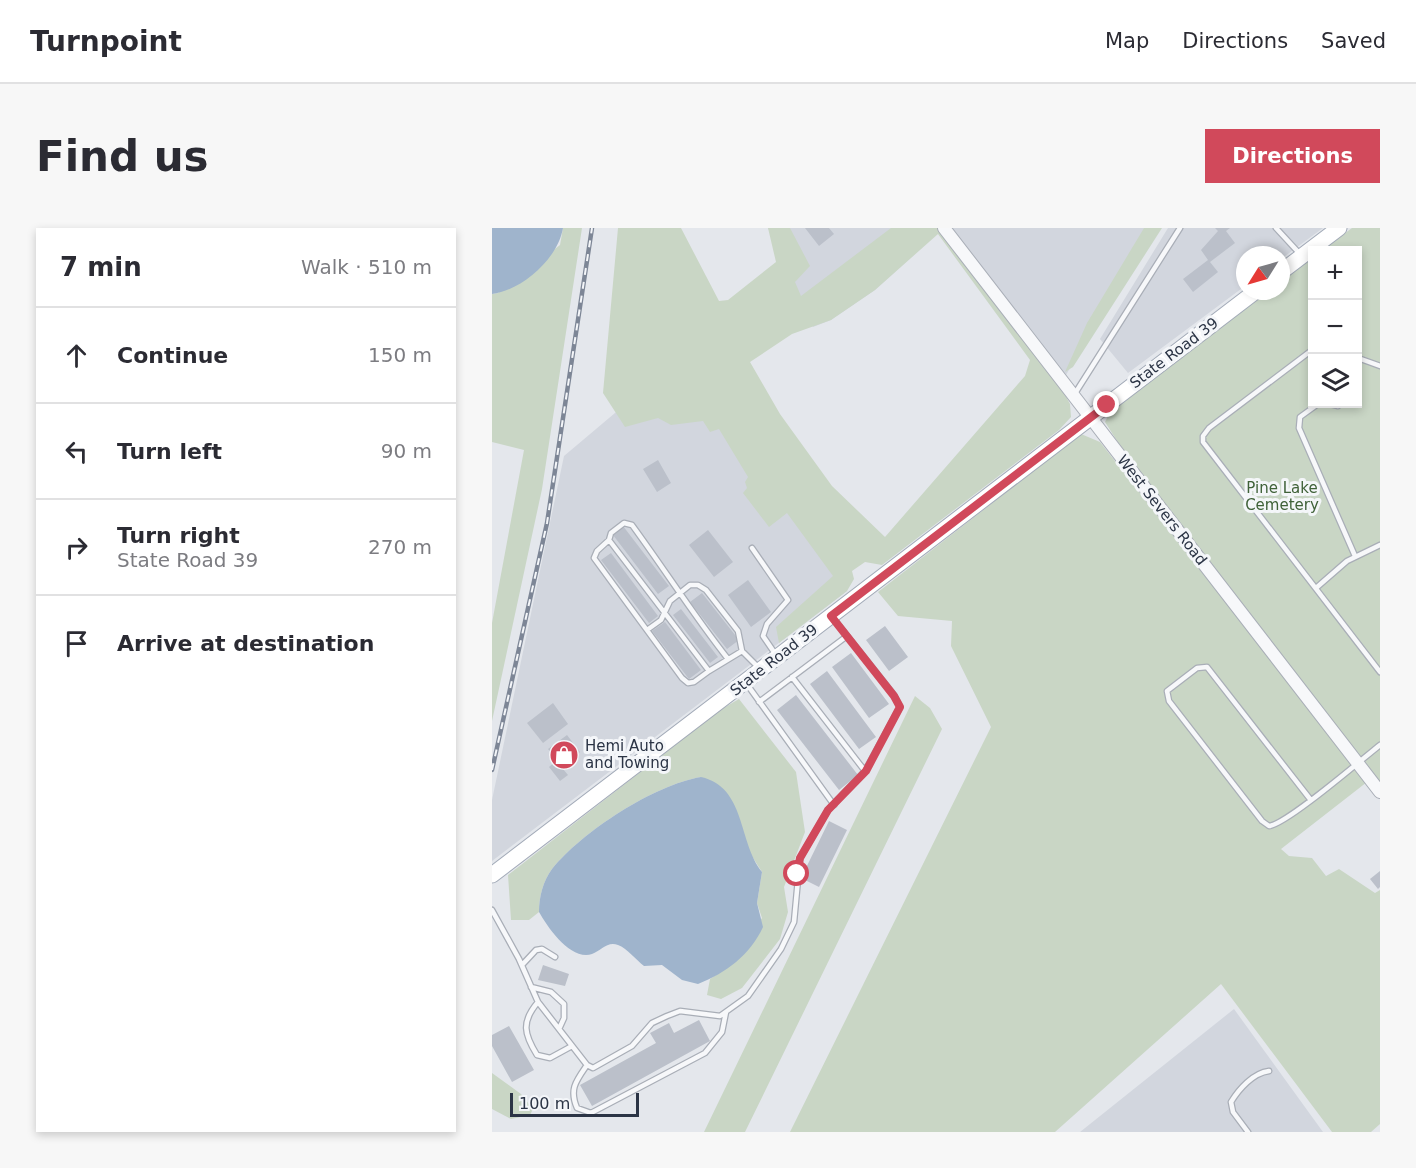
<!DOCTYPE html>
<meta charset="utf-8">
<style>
:root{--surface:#fff;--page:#f7f7f7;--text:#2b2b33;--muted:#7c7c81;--line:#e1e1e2;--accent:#d1495b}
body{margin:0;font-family:"DejaVu Sans",sans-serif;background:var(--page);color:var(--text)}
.controls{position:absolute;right:18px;top:18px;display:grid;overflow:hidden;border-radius:0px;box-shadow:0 3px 9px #0003}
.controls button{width:54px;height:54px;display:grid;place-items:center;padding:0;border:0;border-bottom:2px solid var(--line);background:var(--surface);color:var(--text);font:30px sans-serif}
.compass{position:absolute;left:744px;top:18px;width:54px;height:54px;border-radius:50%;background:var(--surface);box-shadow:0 3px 9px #0003;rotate:233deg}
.scale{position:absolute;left:18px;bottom:15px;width:129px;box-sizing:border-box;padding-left:6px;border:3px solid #2b3445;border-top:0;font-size:16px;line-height:21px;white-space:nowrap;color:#2b3445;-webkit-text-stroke:4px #f4f6f9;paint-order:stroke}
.stop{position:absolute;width:18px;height:18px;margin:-14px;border:4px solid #d1495b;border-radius:50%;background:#fff}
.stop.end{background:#d1495b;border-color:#fff;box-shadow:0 2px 6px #0008}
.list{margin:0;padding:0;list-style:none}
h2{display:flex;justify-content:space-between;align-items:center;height:78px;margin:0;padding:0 24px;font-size:26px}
h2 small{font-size:20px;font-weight:400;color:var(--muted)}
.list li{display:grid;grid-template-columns:39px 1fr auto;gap:18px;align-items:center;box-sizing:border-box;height:96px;padding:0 24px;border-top:2px solid var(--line)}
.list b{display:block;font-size:22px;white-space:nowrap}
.list p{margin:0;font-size:20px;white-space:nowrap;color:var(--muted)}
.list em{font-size:20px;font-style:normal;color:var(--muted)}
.icon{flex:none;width:33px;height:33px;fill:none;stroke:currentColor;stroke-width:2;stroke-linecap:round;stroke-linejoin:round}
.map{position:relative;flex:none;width:888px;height:904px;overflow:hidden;border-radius:0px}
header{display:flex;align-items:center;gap:36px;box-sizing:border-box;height:84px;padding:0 30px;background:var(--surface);border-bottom:2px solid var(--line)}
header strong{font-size:28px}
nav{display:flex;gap:33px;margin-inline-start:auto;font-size:21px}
.intro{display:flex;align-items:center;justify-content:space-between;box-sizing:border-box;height:144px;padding:0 36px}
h1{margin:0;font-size:42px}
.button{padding:15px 27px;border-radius:0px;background:var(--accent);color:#fff;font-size:21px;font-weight:700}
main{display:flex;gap:36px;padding:0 36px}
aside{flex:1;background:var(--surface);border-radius:0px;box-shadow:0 3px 9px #0003}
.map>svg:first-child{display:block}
.built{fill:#d2d6de}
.green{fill:#c9d6c5;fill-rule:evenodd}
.water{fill:#9fb4cc}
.building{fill:#bbc0ca}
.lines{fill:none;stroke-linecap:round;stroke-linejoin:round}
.service-casing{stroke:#a9aeb7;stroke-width:7}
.tertiary-casing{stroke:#a9aeb7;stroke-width:14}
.primary-casing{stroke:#a3abb8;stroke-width:17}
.service{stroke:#f7f8fa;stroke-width:4.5}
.tertiary{stroke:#f7f8fa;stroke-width:12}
.primary{stroke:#fff;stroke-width:15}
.rail-casing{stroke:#7d8696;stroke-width:4.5}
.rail{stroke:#f4f6f9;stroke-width:2;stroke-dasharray:7;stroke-linecap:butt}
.route{stroke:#d1495b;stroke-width:8}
.labels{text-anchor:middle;stroke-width:6;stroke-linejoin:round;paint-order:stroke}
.street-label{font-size:15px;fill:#2b3445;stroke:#f4f6f9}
.park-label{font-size:15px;fill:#3f6138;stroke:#f4f6f9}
.poi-label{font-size:15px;fill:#2b3445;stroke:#f4f6f9;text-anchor:start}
</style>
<header>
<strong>Turnpoint</strong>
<nav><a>Map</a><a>Directions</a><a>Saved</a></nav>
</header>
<div class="intro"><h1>Find us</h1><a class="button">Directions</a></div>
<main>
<aside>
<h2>7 min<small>Walk · 510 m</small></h2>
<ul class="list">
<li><svg class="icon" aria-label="ahead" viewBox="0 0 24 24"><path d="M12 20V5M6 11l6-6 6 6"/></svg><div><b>Continue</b></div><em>150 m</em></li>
<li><svg class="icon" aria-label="left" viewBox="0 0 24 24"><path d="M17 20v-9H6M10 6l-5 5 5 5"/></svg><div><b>Turn left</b></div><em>90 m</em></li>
<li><svg class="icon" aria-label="right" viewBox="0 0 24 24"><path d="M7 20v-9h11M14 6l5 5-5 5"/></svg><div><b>Turn right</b><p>State Road 39</p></div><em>270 m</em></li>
<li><svg class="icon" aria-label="arrive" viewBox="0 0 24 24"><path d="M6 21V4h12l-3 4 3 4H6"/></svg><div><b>Arrive at destination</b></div></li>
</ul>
</aside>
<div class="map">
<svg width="888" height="904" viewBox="0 0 888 904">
<rect width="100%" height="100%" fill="#e4e7ec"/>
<path class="built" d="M276,0H446V5L383,62L339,92L321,99Z
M460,0H660L574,147Z
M676,0H831L789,31V27H753V58L636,145L608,111Z
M187,131L355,363L0,633V572L72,228Z
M742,781L831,904H588Z"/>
<path class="green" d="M71,0H90L50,261L0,493V395L32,222L0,214V66L6,65L68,17Z
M126,0H189L227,73L236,72L284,34L276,0H298L318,38L303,54L309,68L399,0H446L571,163L578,176L579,189L567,202L390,337L373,334L360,343L362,351L355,363L287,415L284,399L341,348L295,285L277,299L251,265L255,260L253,254L256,249L227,201L218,204L211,193L179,197L166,190L133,199L111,165ZM446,6L538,132L533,148L393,309L340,258L288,186L258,134L300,106L339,92L383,62Z
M652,0H670L581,139L573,144L595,95Z
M860,0H888V555L627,216L613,194L619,182L776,63H789V53L820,30V176H866V22H830Z
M589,206L608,214L875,554L789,621L797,628L820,630L834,648L847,641L883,665L888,662V896L879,904H840L729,756L563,904H298L499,499L459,418L460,393L406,388L386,364Z
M423,468L438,480L450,501L253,904H212Z
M247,471L304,544L313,604L292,659L296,684L288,711L250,760L229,771L215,767L218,751L230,743L270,690L265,675L270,644L256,622L250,603L209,549C162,557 91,603 60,641C51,653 47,669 47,684L37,692H19L16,647L228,482Z
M0,845L29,866L41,881L38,887L19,891L0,881Z"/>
<path class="water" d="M0,0H71C66,30 31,62 0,66Z
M209,549C254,559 246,614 270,644L265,675L271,699C258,727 234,745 206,756L190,752L170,737L152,738C144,732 135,720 126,717C115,713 109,723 100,726C79,733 56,700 47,684C47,669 51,653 60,641C91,603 162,557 209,549Z"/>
<path class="building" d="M313,0H337L342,6L327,18Z
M723,0H738L734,3L743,15L718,34L726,44L701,64L691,51L716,32L709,22L726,3Z
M166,232L179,255L165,264L151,241Z
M131,298L177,358L166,366L121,307Z
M216,302L241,334L222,349L197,317Z
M119,325L166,388L157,395L109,332Z
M256,352L279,384L259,399L236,367Z
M210,365L247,412L235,421L198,374Z
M189,381L226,429L218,435L181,387Z
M173,394L209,442L197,451L160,403Z
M393,398L416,429L397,443L374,412Z
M359,425L397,476L377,490L340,439Z
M335,443L384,509L367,521L318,456Z
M304,467L366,547L347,562L285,482Z
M61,475L76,496L51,515L35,495Z
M75,507L88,524L71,541L76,547L68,553L57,539L65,532L56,521Z
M337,593L355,602L327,659L309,650Z
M888,643V659L886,661L878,651Z
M51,737L77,746L73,758L46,752Z
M207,792L218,813L100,878L88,857L164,815L158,805L177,795L182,805Z
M17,798L42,842L20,854L0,818V807Z"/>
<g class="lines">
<g class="service-casing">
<path id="service" d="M784,0L808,26
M820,122L717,200L711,208V214L888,444
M866,130L888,138
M582,167L688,0
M826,176L808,189L807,200L863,328
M838,176L846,178
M117,312L119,305L132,295L140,297C173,342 202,388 236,431
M260,320L296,372L275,396L271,408L284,427
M824,360L855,333L888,317
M155,402L169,392L178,373L198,357H206L214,362L246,403L250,423
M217,443L202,454L196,455L190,450L102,330L105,323L117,312L217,443L250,423L267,440
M300,449L373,543
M254,455L342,577
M267,474L355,408
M818,571L715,439L705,440L675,463L677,473L770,593L777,598C795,596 869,532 888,517
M0,682L27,731L46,774L95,837L101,840L140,818L160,795L175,788L188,783L228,788L256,768L289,721L302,694L308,630L336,582L373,543L408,479L402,467L341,390
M30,737L44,722L50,721L63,729
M39,759L59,764L72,776V790L67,801
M46,774C29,794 32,806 45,827L58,830L80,818
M95,837C84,853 77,861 85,880L99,885L213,825L230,804L234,784
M756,904L741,884L739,874C747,861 761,845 777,843"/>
</g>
<g class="tertiary-casing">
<path id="tertiary" d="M452,0L888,564"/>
</g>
<g class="primary-casing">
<path id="primary" d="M789,44L847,0
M0,647L764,63"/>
</g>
<use href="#service" class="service"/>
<use href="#tertiary" class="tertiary"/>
<use href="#primary" class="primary"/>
<g class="rail-casing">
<path id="rail" d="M0,542L55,295L100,0"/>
</g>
<use href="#rail" class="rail"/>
</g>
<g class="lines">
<path class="route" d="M305,646L308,630L336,582L374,543L408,479L402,468L339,388L615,177"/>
</g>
<defs>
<g id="shop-disc" transform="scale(1.5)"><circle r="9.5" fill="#d1495b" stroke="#f4f6f9"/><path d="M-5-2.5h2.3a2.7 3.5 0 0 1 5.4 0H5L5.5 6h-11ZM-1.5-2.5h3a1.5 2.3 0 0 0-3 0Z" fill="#fff"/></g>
</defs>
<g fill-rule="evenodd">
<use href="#shop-disc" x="72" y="527"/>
</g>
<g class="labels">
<g class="street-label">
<text transform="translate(682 125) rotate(-37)" y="5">State Road 39</text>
<text transform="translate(670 282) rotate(52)" y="5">West Severs Road</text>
<text transform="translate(282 432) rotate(-38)" y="5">State Road 39</text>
</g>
<g class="park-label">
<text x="790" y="265">Pine Lake<tspan x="790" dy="17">Cemetery</tspan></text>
</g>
<g class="poi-label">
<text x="93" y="523">Hemi Auto<tspan x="93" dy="17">and Towing</tspan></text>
</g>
</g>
</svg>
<div class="controls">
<button>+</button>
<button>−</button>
<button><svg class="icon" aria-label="layers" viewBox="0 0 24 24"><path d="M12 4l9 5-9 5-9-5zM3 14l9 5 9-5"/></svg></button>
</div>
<svg class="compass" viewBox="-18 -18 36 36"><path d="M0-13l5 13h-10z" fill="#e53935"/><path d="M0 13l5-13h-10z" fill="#7c7c81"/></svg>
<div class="scale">100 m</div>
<div class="stop" style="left:305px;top:646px"></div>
<div class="stop end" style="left:615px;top:177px"></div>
</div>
</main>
